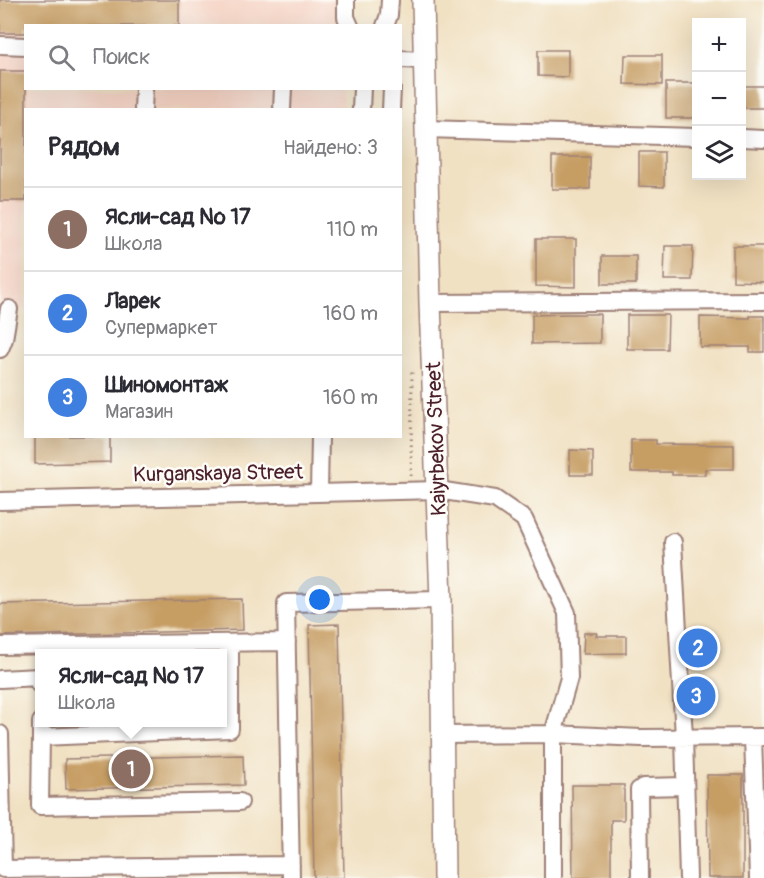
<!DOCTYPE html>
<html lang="ru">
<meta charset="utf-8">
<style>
:root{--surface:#fff;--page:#f2f2f3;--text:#2b2b33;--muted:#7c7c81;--line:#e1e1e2;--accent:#b5179e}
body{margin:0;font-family:Pangolin,sans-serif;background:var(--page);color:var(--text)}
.controls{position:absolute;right:18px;top:18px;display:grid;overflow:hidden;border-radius:0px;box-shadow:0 6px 24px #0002}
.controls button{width:54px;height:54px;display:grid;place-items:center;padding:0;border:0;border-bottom:2px solid var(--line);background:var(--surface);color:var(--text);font:30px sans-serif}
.you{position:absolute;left:320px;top:600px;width:21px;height:21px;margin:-15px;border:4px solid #fff;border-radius:50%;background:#1a73e8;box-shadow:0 0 0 9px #1a73e833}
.badge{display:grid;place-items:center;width:39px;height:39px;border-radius:50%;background:var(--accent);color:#fff;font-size:20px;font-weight:700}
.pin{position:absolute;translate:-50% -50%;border:3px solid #fff;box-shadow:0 2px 6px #0006}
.popup{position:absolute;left:35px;top:649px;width:192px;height:78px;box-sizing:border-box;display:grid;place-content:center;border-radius:0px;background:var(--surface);filter:drop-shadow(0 2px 4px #0005);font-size:20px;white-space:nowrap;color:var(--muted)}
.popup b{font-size:22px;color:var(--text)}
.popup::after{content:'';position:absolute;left:50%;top:100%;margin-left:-12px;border:12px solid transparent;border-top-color:var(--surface)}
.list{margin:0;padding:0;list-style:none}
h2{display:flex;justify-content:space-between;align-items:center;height:78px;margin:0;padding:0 24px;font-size:26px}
h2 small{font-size:20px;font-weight:400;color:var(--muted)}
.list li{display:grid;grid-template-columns:39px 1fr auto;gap:18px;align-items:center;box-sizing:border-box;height:84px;padding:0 24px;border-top:2px solid var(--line)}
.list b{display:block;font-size:22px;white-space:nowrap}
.list p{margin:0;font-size:20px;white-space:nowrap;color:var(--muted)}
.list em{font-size:20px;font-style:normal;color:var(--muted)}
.icon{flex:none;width:33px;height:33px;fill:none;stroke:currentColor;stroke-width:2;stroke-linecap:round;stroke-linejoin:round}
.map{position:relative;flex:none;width:764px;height:878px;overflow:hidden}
.search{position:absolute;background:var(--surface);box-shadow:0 6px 24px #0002;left:24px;top:24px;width:378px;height:66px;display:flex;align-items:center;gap:15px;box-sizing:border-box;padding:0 21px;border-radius:0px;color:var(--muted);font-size:22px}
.panel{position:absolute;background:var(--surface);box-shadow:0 6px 24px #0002;left:24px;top:108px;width:378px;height:330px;border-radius:0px}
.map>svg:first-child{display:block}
.built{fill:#f5d2c2}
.building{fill:#c69d63}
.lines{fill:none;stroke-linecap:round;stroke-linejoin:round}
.minor-casing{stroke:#9e8077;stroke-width:20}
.major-casing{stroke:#9e8077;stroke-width:24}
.path{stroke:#9e8077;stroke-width:3;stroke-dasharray:1.5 4.5;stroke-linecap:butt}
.minor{stroke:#fff;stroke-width:16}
.major{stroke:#fff;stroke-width:21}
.labels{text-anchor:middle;stroke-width:5;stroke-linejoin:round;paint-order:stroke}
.street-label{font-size:21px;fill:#4a1f2b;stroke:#fdfcf7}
</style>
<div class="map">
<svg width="764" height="878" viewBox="0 0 764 878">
<rect width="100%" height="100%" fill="#fdfcf7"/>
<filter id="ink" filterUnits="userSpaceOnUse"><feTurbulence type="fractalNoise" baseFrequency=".0167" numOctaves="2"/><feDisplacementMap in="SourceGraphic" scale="12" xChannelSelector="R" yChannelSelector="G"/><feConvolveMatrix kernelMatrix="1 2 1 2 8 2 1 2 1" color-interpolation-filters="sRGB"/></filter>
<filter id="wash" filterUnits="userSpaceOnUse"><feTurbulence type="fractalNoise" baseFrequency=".008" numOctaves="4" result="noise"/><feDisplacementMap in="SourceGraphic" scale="24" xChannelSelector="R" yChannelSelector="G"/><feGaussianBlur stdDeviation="1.35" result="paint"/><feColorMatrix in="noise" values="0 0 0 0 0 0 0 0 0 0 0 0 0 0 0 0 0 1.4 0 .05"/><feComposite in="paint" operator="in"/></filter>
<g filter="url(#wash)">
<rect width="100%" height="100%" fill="#f1e1c3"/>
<path class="built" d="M0,0H341V25L26,26V88L342,89V109L26,110L25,309H0Z"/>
<g id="blocks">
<path class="building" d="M0,0H179V26H26V33H0Z
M538,50H568V77L538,76Z
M625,55H662V85L624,84Z
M0,71H26V201H0Z
M666,83H696V118H666Z
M741,86H764V108H741Z
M639,152H664V187L639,186Z
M552,157H590V189H552Z
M536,239H576V287L536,286Z
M665,246H693L692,280H664Z
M733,246H764V282L733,281Z
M602,256H636V284H602Z
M568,314H600V343L532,344V315Z
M627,315H668L667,349H627Z
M750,316H764V352H750V347H700V317L750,318Z
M35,436H110V462L35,464Z
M631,440H656V444L734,445V469H705V475H672V472H631Z
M570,450L593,451V475H570Z
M242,599L243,630L0,636V604Z
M339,624L344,878H314L309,625Z
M584,633H597L596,636H626V653L583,654Z
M243,755L244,785L66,789L65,759Z
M707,775H743V878H708Z
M572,785H624V820H611V878H573Z"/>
</g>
</g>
<g filter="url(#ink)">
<use href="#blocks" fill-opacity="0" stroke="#9e8077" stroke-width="1.5"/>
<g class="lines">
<g class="minor-casing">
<path id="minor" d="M346,0V17L350,26
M385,26L389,15L390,0
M0,45L26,46
M400,59L425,60
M143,110L144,88
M282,110L283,88
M361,110L362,88
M391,110L392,88
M426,129L696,137
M742,138L764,139
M430,303L764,301
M0,349L4,339L9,309
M319,493L320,436
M0,501L438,490L495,499L524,519L567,613L569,678L553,734V878
M673,542L684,737L688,878
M0,646L287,642
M0,679L39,677V684
M41,722V737L230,729V643
M0,734L3,869L291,865
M442,735L553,734L641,738L764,737
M41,737L40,806L240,802
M753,738L758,878
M291,878L286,603L441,600
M640,878L639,790L643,787L685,786"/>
</g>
<g class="major-casing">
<path id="major" d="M423,0L430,303L441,600L444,878"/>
</g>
<path class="path" d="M411,476L412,369"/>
<use href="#minor" class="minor"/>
<use href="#major" class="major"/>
</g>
</g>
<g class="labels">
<g class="street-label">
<text transform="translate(436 439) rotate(-92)" y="7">Kaiyrbekov Street</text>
<text transform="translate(218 473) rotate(-1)" y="7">Kurganskaya Street</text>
</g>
</g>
</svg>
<div class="controls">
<button>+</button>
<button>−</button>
<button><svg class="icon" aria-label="layers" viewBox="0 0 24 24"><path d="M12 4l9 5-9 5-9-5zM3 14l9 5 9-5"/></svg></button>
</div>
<div class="you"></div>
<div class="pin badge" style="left:131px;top:769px;background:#8d6e63">1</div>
<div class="popup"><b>Ясли-сад № 17</b>Школа</div>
<div class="pin badge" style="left:698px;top:648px;background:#3f7fe0">2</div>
<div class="pin badge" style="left:696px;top:696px;background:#3f7fe0">3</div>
<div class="search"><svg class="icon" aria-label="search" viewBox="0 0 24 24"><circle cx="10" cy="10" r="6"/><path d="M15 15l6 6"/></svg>Поиск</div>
<section class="panel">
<h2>Рядом<small>Найдено: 3</small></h2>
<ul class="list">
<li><span class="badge" style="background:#8d6e63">1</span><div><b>Ясли-сад № 17</b><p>Школа</p></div><em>110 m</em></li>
<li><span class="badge" style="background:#3f7fe0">2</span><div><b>Ларек</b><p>Супермаркет</p></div><em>160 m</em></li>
<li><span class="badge" style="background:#3f7fe0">3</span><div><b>Шиномонтаж</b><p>Магазин</p></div><em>160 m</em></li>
</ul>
</section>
</div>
